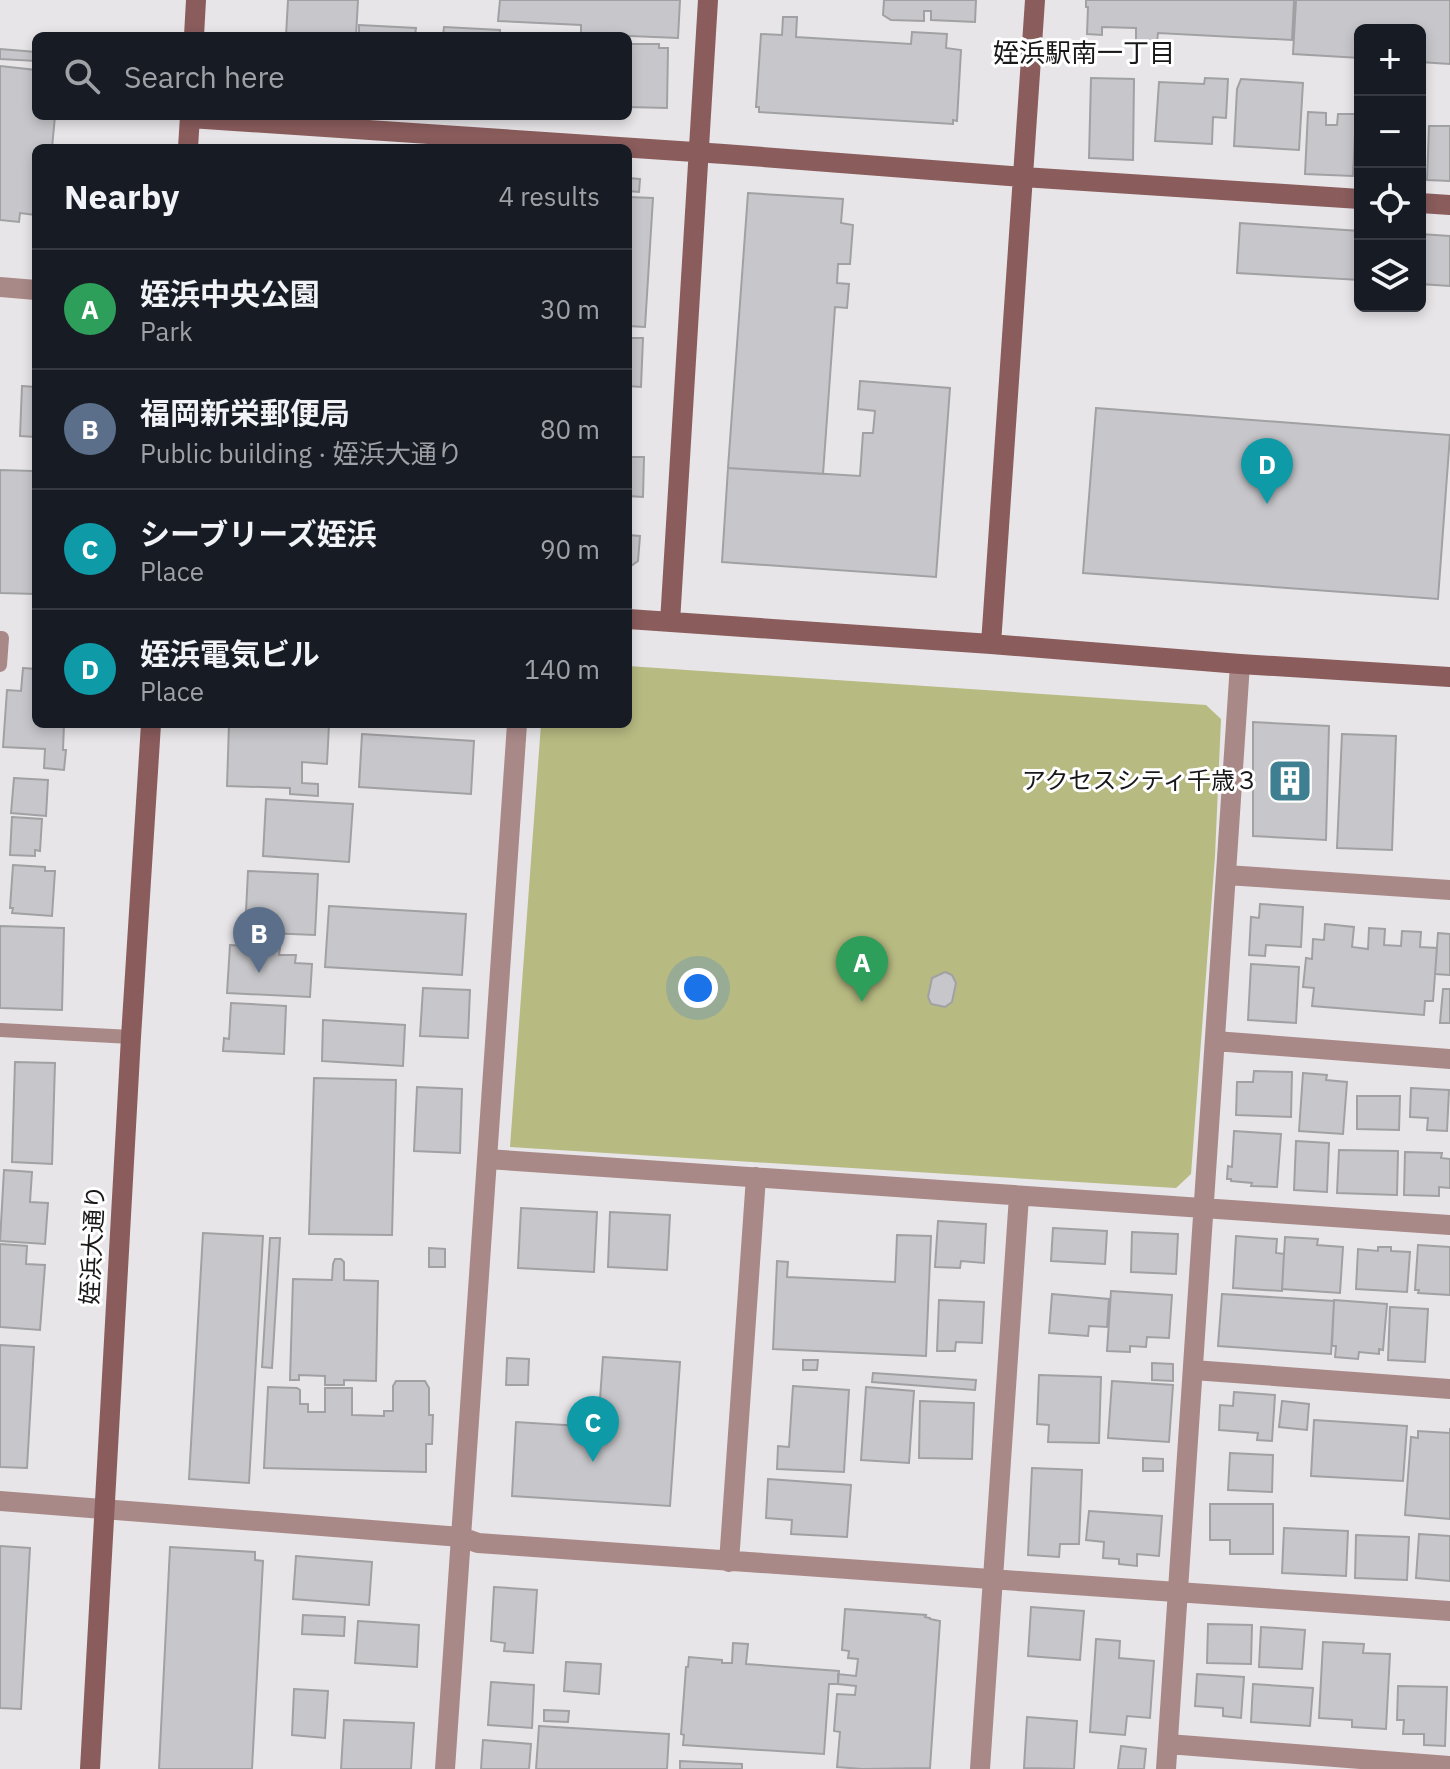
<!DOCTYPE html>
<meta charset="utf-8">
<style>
:root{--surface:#171b24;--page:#242831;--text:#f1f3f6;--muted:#9ea1a6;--line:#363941;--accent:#d93025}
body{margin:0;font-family:"IBM Plex Sans","Noto Sans JP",sans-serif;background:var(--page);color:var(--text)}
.controls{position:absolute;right:24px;top:24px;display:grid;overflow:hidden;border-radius:12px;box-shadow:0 4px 12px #0003}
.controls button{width:72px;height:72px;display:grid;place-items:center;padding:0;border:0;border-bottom:2px solid var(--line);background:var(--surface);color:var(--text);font:40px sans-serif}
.you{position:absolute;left:698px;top:988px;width:28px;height:28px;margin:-20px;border:6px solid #fff;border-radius:50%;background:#1a73e8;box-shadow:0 0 0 12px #1a73e833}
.badge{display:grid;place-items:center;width:52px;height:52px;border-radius:50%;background:var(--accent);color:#fff;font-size:26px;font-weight:700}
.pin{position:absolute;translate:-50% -66px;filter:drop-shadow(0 2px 4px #0008)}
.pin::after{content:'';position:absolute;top:42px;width:28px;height:24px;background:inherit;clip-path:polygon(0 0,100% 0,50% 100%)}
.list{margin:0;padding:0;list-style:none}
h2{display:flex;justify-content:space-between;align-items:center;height:104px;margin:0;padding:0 32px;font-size:34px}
h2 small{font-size:26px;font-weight:400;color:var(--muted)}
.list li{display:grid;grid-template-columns:52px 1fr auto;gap:24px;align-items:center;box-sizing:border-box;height:120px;padding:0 32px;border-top:2px solid var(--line)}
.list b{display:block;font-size:30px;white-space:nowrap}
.list p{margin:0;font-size:26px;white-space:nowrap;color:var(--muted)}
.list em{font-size:26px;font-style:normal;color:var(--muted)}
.icon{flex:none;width:44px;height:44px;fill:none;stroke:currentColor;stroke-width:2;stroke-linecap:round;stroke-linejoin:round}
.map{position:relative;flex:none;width:1450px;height:1769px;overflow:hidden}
.search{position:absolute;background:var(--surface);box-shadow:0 4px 12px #0003;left:32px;top:32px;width:600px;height:88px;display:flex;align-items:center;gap:20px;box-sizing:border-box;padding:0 28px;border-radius:12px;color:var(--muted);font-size:30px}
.panel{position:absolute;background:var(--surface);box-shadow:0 4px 12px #0003;left:32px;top:144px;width:600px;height:584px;border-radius:12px}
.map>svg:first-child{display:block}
.green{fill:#b7ba81}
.building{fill:#c7c7cb;stroke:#a1a1a4;stroke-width:2}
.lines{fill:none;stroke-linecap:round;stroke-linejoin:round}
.lane{stroke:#a98988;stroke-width:14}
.street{stroke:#a98988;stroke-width:20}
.secondary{stroke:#8a5c5c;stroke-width:20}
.labels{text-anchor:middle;stroke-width:6;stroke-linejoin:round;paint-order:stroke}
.poi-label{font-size:24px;fill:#191819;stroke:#fff;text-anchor:end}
.street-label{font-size:24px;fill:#191819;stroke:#fff}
.neighbourhood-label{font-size:26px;fill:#191819;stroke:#fff}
</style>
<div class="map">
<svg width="1450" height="1769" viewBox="0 0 1450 1769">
<rect width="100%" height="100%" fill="#e7e5e8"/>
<path class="green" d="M628,666L1206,705L1221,719L1215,856L1191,1174L1176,1188L510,1147L541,724H628Z"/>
<path class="building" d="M288,0H358L356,36H286Z
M500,0H680L678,38L581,34V25L498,21Z
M884,0H976L975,22L931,20V11H924V21L891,20L883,15Z
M1086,0H1294L1292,40L1158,33L1157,43L1136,42V28L1102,27V35L1087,34L1088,7H1086Z
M1296,0H1450V64L1420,62V30H1360V58L1293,54Z
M783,17H797L796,37L911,44L912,32L947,34L946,48L961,50L957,121L953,120V124L759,112V107H756L761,34L782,35Z
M359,25L416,28L415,36H359Z
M444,27L500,30V36H443Z
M628,44H659V48H668L667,108L628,107Z
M0,49L36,52V61L0,59Z
M0,66L36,70V116H55L52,148H36V215L20,213L19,222L0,220Z
M1091,78L1134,79L1133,160L1089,158Z
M1205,78L1228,79L1226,118L1213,117L1212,144L1155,141L1159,82L1204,84Z
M1241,79L1303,83L1299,150L1234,146L1237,89Z
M1359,111H1360V164H1357Z
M1308,112L1326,113V125H1337L1338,114H1356L1353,176L1305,174Z
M1429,126H1450V181L1427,180Z
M628,178L640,179L639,192L628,191Z
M748,193L843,199L841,223L853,225L850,264H838L837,283L849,284L847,308L835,307L823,474L728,468Z
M628,197L653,198L645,327L628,326Z
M1240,223L1360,231V280L1237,273Z
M1420,234L1450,236V286L1420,284Z
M628,338H643L641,387L628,386Z
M860,381L950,388L936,577L722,562L728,468L860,476L863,433H873L875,411L858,409Z
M22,386L36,387V437L20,436Z
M1096,408L1450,435L1438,599L1083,573Z
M628,457H644L643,497L628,496Z
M33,461H36V594L0,593V470L33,471Z
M628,535L640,536L638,561L628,568Z
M23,668L36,669V724H64L63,750H66L64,770L44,768L45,749L3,747L7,690L21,691Z
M1253,722L1329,726L1326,840L1253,836Z
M229,724H329L327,764L302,762V783L318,784V796L290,794V788L227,786Z
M362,734L474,741L471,794L359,787Z
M1342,734L1396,736L1392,850L1337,848Z
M14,778L48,780L46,816L11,813Z
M266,799L353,804L349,862L263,856Z
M12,817L42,819L40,851L35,850V856L10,855Z
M13,865L45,867V871H55L52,916L12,913L13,908H10Z
M248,871L318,874L315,935L245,932Z
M1260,904L1303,907L1301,947L1266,945L1265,956L1249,955L1251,917L1259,918Z
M329,906L466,914L462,975L325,967Z
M1325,924L1354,927L1352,947L1368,949L1369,928L1385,929L1384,945L1401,946L1402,931L1421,932L1420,947L1437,948L1433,1001H1425L1424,1015L1312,1006L1314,988L1303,987L1306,958L1312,959L1313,939L1324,940Z
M0,926L64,928L62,1010L0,1008Z
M1438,933L1450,934V975L1435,974Z
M230,945L280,948L279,955H296L295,963L312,964L310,997L227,993Z
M1251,964L1299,967L1296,1023L1248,1020Z
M945,972L952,975L956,983L952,1002L945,1007L931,1004L928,997L932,978Z
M423,988L470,990L468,1038L420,1036Z
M1443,989H1450V1023H1440Z
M231,1003L286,1006L284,1054L223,1051L224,1038L229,1039Z
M323,1020L405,1025L403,1066L322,1061Z
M15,1062L55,1063L52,1164L12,1162Z
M1254,1071L1292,1072L1291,1117L1236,1115L1237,1082H1253Z
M1303,1073L1327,1075L1326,1080L1347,1082L1343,1134L1299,1131Z
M314,1078L396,1080L392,1235L309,1234Z
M417,1087L462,1089L460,1153L414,1151Z
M1411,1088L1449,1090L1447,1131L1427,1130L1428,1118L1410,1117Z
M1357,1096H1400L1399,1130L1357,1129Z
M1234,1131L1281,1134L1277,1187L1251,1186L1252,1183L1231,1181V1179H1227L1228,1166L1232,1167Z
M1296,1141L1329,1143L1327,1192L1294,1190Z
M1339,1150L1398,1151L1397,1195L1337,1193Z
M1405,1152L1442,1153L1441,1158L1450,1159V1188L1439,1187V1196L1404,1195Z
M4,1170L32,1172L30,1202L48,1203L45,1244L0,1241Z
M521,1208L597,1212L594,1272L518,1268Z
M610,1212L670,1215L667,1270L608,1267Z
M938,1221L986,1224L984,1263L961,1261L960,1268L935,1267Z
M1053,1228L1107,1231L1105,1264L1051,1261Z
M1132,1232L1178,1234L1176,1274L1131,1272Z
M203,1233L263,1236L249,1483L189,1479Z
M897,1235L931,1236L926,1356L773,1349L777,1261L788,1262L787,1277L895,1282Z
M1236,1236L1277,1239L1276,1253L1284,1254L1282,1291L1233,1288Z
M1285,1237L1318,1239L1317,1245L1343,1247L1340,1293L1282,1289Z
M270,1238H280L272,1368L262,1367Z
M0,1244L27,1246L26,1264L45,1265L40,1330L0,1327Z
M1418,1245L1450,1247V1295L1418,1293L1419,1290H1415Z
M1378,1247H1391V1251L1410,1252L1407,1292L1356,1289L1358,1249L1378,1251Z
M429,1248L445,1249V1267H429Z
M335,1259H341L344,1262V1280L378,1281L376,1381L344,1380V1385H325V1376L299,1375V1380H290L293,1279L332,1280L333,1264Z
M1111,1291L1172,1295L1169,1338L1147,1337L1146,1347L1130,1346V1352L1107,1351Z
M1052,1294L1109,1299L1107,1327L1089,1326L1088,1336L1049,1333Z
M1222,1294L1334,1301L1331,1354L1218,1346Z
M939,1300L984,1302L982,1343L956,1342L955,1351H937Z
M1334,1300L1387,1304L1383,1350L1379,1349V1354L1359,1352L1358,1359L1335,1357L1336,1346H1332Z
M1390,1307L1428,1309L1425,1362L1388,1360Z
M0,1345L34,1347L27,1468L0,1467Z
M603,1357L680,1362L670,1506L512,1496L516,1422L598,1427Z
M507,1358L529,1359L528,1385H506Z
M803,1360H818L817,1370H803Z
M1152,1363L1173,1364V1381L1152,1380Z
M873,1373L976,1380L975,1390L872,1382Z
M1039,1375L1101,1377L1099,1443L1048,1442L1049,1425L1037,1424Z
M396,1381H425L429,1388V1415H433L432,1444H426V1472L264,1468L268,1387L297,1388L300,1390V1404H308V1412H325V1388H352V1415L384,1416V1411H393V1386Z
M1112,1381L1173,1385L1169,1442L1108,1438Z
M793,1386L849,1390L844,1472L777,1469L778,1446L789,1447Z
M866,1387L914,1391L909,1463L861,1460Z
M1234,1392L1275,1395L1272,1441L1257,1440L1258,1433L1219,1430L1220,1405L1233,1406Z
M920,1401L974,1403L972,1459L919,1458Z
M1282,1401L1309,1404L1307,1430L1279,1427Z
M1314,1420L1407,1426L1403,1481L1311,1476Z
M1450,1428V1519L1405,1515L1411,1437L1418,1438V1431L1450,1433Z
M1230,1453L1273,1455L1272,1492L1228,1490Z
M1143,1458L1163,1459V1471H1143Z
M1032,1468L1082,1470L1079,1544H1060L1059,1557L1028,1555Z
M768,1479L851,1485L847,1537L791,1534L792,1520L766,1518Z
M1210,1504H1273V1554H1230V1540H1210Z
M1089,1511L1162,1516L1159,1556L1137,1554V1566L1119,1564V1559L1103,1558L1104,1542L1086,1540Z
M1284,1528L1348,1531L1346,1576L1282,1573Z
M1419,1534L1450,1536V1581L1416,1578Z
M1356,1535L1409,1537L1407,1580L1355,1578Z
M0,1546L30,1548L21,1709L0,1708Z
M170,1547L255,1552V1560L263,1561L252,1769H159Z
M296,1556L372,1562L369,1605L293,1599Z
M494,1587L537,1590L533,1653L504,1651L505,1643L491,1641Z
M1031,1607L1084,1611L1080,1660L1028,1656Z
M845,1609L926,1615L925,1617L930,1618V1619L940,1621L930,1768L862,1769L837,1767L840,1732L834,1731L837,1694L855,1695L856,1686L838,1684V1674L856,1676L858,1659L848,1658L849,1651L842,1650Z
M303,1615L345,1617L344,1636L302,1634Z
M358,1621L419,1625L417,1667L355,1663Z
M1208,1624L1252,1625L1251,1664L1207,1663Z
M1261,1627L1305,1630L1302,1669L1259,1667Z
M1096,1639L1120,1641L1119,1658L1154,1661L1150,1718L1127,1716L1125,1735L1090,1732Z
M1323,1642L1364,1644L1363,1653L1390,1654L1386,1729L1352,1727V1720L1319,1718Z
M733,1643L748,1644L746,1664L839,1671L838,1684H829L824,1754L683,1745L684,1735L681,1734L686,1667H688L689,1657L722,1660V1663H732Z
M566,1662L601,1664L599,1694L564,1691Z
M1197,1674L1244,1677L1241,1718L1223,1716V1708L1195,1706Z
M491,1682L534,1685L532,1728L488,1725Z
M1253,1684L1313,1688L1310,1726L1251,1722Z
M1398,1686L1447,1687L1445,1746L1424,1745V1734H1403L1404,1720H1397Z
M294,1689L328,1691L325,1738L292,1735Z
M544,1710L569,1711L568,1722L544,1721Z
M1027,1717L1077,1721L1074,1769L1024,1768Z
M344,1720L414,1723L411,1769H341Z
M539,1726L669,1734L667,1769H536Z
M483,1740L531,1744L529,1769H481Z
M1121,1746L1146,1749L1144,1769H1118Z
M680,1761L742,1764V1769H680Z"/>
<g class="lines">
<path class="lane" d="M0,638H2L0,665
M0,1030L131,1037"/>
<path class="street" d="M0,287L36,290
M1226,875L1450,890
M1215,1041L1450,1059
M487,1159L1450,1225
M1193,1370L1450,1389
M0,1501L461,1537L478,1543C802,1568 1126,1587 1450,1611
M729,1562L756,1177
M1168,1744L1450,1766
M445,1769L517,724
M980,1769L1019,1196
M1166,1769L1240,664"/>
<path class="secondary" d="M194,36L196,0
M190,118L724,154L1023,177L1360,199
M188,148L190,116
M1420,203L1450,205
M628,619L991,644L1240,664L1450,677
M670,622L708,0
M991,644L1035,0
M90,1769L131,1037L151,724"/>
</g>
<defs>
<g id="building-square" transform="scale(2.3)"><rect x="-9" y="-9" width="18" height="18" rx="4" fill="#3e8091" stroke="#fff"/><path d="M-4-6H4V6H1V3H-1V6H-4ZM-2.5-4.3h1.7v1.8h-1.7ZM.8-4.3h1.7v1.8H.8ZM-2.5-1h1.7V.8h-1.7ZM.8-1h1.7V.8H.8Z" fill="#fff"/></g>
</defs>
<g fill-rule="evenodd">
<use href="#building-square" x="1290" y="781"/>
</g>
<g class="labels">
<g class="poi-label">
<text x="1259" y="789">アクセスシティ千歳３</text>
</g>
<g class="street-label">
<text transform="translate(93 1245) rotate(-87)" y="8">姪浜大通り</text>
</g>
<g class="neighbourhood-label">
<text x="1084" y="62">姪浜駅南一丁目</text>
</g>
</g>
</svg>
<div class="controls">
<button>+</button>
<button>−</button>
<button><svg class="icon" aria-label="locate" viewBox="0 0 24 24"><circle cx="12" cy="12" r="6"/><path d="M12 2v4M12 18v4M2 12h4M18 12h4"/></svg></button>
<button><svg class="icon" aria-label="layers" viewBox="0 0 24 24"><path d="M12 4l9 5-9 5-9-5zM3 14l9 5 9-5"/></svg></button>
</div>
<div class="you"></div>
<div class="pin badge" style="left:862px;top:1002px;background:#2e9e5b">A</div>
<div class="pin badge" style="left:259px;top:973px;background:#5c6f8a">B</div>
<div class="pin badge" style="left:593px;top:1462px;background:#0f9aa8">C</div>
<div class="pin badge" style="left:1267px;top:504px;background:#0f9aa8">D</div>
<div class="search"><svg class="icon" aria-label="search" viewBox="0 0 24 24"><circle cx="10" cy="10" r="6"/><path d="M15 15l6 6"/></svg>Search here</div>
<section class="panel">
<h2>Nearby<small>4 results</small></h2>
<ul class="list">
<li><span class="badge" style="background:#2e9e5b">A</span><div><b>姪浜中央公園</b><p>Park</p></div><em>30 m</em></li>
<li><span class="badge" style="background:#5c6f8a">B</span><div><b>福岡新栄郵便局</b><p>Public building · 姪浜大通り</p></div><em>80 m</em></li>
<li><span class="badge" style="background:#0f9aa8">C</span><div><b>シーブリーズ姪浜</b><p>Place</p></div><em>90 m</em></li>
<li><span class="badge" style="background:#0f9aa8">D</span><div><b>姪浜電気ビル</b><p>Place</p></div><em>140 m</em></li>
</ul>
</section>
</div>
